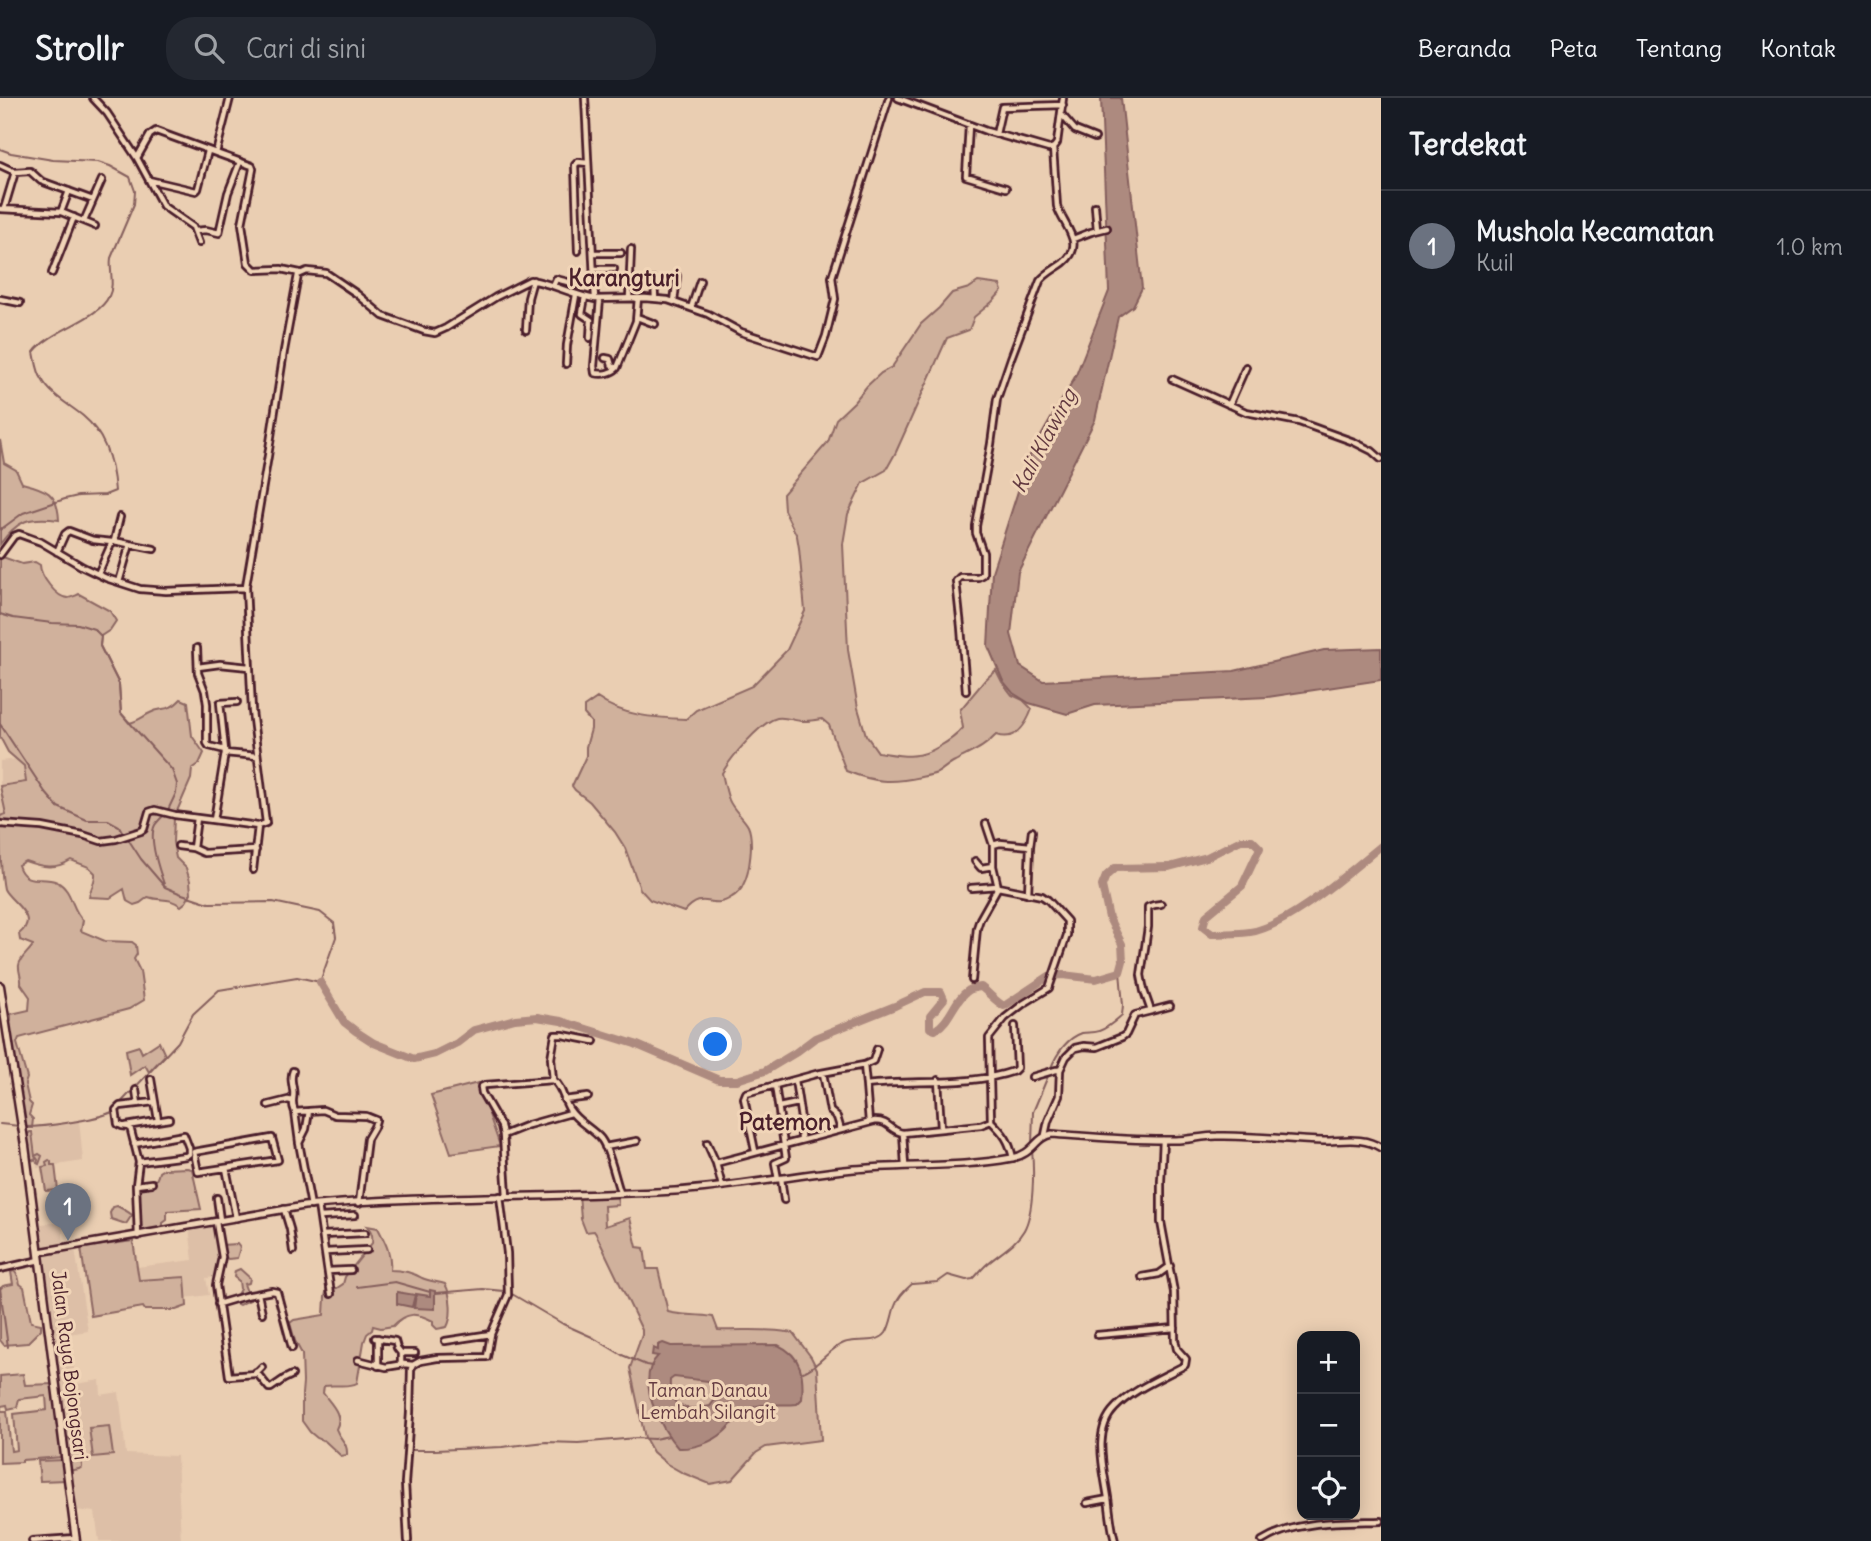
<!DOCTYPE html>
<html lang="id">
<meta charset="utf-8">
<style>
:root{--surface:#171b24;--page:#242831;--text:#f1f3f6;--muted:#9ea1a6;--line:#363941;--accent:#ea580c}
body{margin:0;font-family:Delius,sans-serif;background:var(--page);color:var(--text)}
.controls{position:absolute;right:21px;bottom:21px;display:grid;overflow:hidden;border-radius:14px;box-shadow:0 4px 18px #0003}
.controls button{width:63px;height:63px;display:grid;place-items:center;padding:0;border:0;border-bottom:2px solid var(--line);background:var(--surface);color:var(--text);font:35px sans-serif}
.you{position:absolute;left:716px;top:947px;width:24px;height:24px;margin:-18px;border:5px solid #fff;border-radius:50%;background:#1a73e8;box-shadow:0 0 0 10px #1a73e833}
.badge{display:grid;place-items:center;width:46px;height:46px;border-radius:50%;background:var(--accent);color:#fff;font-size:23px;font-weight:700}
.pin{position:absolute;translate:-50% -58px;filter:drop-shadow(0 2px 4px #0008)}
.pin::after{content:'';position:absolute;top:37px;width:24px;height:21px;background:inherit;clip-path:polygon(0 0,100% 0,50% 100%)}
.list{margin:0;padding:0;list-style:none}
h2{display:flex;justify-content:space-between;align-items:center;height:91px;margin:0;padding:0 28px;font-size:30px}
h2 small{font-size:23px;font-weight:400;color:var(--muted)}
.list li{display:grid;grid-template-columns:46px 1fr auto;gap:21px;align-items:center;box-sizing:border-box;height:112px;padding:0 28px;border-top:2px solid var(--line)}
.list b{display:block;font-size:26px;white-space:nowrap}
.list p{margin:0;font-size:23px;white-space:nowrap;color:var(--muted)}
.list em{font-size:23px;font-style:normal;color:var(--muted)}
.icon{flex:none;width:38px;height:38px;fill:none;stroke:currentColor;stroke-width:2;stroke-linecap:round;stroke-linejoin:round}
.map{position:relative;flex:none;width:1381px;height:1443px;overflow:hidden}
header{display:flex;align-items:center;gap:42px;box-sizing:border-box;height:98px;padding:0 35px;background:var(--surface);border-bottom:2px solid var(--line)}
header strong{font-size:33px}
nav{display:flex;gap:38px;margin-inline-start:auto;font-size:24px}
.search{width:490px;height:63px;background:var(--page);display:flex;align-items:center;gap:18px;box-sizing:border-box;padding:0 24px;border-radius:28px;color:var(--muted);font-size:26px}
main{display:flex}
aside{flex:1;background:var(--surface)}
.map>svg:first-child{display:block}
.built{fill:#ddbfa7}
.green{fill:#d0b19c;stroke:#8d6864;stroke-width:2;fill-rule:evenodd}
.water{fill:#ad8a7f;stroke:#855f5d;stroke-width:2;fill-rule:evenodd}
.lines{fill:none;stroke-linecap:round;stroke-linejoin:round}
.stream{stroke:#855f5d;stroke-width:2}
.river{stroke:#ad8a7f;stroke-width:8}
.street-casing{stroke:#4a1f2b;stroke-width:10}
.secondary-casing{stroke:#4a1f2b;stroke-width:10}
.primary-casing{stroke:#4a1f2b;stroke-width:11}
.street{stroke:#f1d5b8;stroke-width:4.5}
.secondary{stroke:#f1d5b8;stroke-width:5}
.primary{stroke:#f1d5b8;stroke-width:6}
.labels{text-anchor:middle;stroke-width:6;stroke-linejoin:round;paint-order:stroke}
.street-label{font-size:19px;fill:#4a1f2b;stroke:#f1d5b8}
.park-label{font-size:19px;fill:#653c42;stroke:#f1d5b8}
.water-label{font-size:21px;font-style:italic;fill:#633a40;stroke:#f1d5b8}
.quarter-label{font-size:23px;font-weight:bold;fill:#4a1f2b;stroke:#f1d5b8}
</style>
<header>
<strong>Strollr</strong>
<div class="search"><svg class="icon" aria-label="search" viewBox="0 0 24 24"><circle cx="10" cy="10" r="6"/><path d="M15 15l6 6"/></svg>Cari di sini</div>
<nav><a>Beranda</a><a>Peta</a><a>Tentang</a><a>Kontak</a></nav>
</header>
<main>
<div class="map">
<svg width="1381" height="1443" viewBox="0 0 1381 1443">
<rect width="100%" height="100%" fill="#eaceb2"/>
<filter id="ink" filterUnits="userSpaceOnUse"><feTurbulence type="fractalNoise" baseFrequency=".0143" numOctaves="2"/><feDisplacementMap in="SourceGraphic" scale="14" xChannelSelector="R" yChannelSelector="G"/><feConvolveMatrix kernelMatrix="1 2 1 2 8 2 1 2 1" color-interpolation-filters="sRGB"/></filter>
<g filter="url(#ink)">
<path class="built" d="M17,661L24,668L26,685L6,717L0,718V663Z
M79,1022L83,1063L37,1070L33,1029Z
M62,1124L64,1148L43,1150L41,1126Z
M215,1126L220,1159L216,1179L206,1180L209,1197L185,1200L140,1189L137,1169L193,1162L189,1129Z
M75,1151L88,1233L69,1236L76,1286L100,1282L101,1297L119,1294L126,1356L177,1358L181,1443H99L95,1414L75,1412L42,1159L45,1155Z"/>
<path class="green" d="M978,184L1000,187L1002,193L992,204L974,219L969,232L947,240L896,354L886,372L863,385L848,416L843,446L848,552L858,610L866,637L878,654C904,658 917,662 940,648C949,643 956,638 963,630L960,612L985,582L996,572L1002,584L1012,597L1023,602L1032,611C1026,627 1016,644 996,637C983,651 971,654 955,663C948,666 943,672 937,675C932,677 926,678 921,679C890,686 874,684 846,673L829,627L822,621C816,622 810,623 805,623C796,624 786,618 777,620C760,624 731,660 722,675C724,684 726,694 729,702C733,712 743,719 748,728C754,741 750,775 743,787C742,791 736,797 732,799C710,814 705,790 684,814L650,802L640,791L625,750L615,734L590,704L575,692L572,688L586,658V649L591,631V624L584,616V609L597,600C622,618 655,620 686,621L696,612L752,588L787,552L805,513L799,450L797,438L784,412L783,396L828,344L836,321L854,304L867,288L881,275L892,269L921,226L939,210L952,195L969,190Z
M0,342L4,365L16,372L22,385C46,391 58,395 59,422C29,418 18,422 0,446Z
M0,458L22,466L35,464L40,467C40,477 56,500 68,500C69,500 78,497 79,496L110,513L116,523L110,532L101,538L100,548L119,586L121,615L129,625C138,623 142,619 150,615C163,608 168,615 181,601L188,604L192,638L204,655L199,666L192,671L191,681L174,720L173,744L176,760L186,770L190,783L191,795L186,804L181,808C167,798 163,804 148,799L140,805L134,807L127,803L124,791L110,800L89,799C90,791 96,783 95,775L89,769L71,762C55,772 42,769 25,763L18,767C25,789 42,777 57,784C73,792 71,812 83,822L81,833L105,843L132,844L136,847L137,856L134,861L140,873L144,902L129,911L19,940L17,945L27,980L25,986L29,1004L32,1007L29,1017L33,1021L32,1030H24L8,925L11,923V916L29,912L30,899L21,886C22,879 18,873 19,867C20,860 30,853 33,847L20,842L19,836C24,832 27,828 27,822C25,810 8,800 4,791C0,772 0,739 0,718L6,716L0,688L26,684L24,668L8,654L0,639Z
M159,944L165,957L149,974L145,967L130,977L126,952L139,948L142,955Z
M478,985L500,1048L451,1055L431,997Z
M30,1034H32L35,1058L39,1056L42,1058L39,1066L37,1065L38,1062L36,1059L35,1063L30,1060L26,1038Z
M49,1062L51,1064V1067H55L58,1092L46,1093L42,1069L47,1068L46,1064Z
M187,1070L192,1071L201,1111L167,1113V1122L163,1125V1132L141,1134L140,1107L136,1106L140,1100V1093H136L133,1092L134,1088C146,1093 156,1088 159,1074L164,1071Z
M617,1095L618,1107L604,1108L605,1128L630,1120L637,1149L644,1150L647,1171H658L668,1214C682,1218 697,1216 713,1219L718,1232C743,1233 768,1230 793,1235L811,1259L817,1271L821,1342L766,1349L756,1355L732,1382L710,1386L683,1375L667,1366L653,1354L645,1340L630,1270L642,1237V1232L596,1136L594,1133L586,1134L581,1121L579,1096Z
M117,1108C121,1110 129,1114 132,1117L126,1126L111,1121L110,1115L113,1109Z
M367,1128L378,1130C385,1144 392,1156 390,1172C402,1172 412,1174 422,1180C429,1183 438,1184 445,1186C451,1196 453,1218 447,1229L437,1231L433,1227V1223C417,1215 407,1213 393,1228L381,1230L373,1228L372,1232L367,1236L364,1244L357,1285C348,1290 335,1286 324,1288L323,1295C331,1306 344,1317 336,1331C340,1342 348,1344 347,1357L341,1358L325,1343L317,1340L310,1334L302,1323V1296L303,1284L302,1256L295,1243L290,1225L294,1222L324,1217L325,1199L327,1190H337L343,1186L345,1179L372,1145C373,1139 372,1133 367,1128Z
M133,1143L139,1182L185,1179L187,1208L176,1212H145L143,1209L91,1218L81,1150Z
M237,1146L240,1150L237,1160L228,1161L224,1158L221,1147Z
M240,1171L250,1180L249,1185L244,1186L250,1202L239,1207L233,1204L240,1191L239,1183L234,1179L235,1173Z
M14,1173L18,1178L20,1186L24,1189L31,1224L41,1226V1231L27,1245L4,1247L0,1242V1191L3,1188L13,1186L11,1174Z
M23,1276L25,1287L54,1286L63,1359L22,1362V1364L0,1365V1278ZM46,1298L47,1312L14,1316L17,1352L11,1353L7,1313H1V1308L7,1307L8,1311L17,1309L19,1301Z
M109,1328L113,1357L93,1359L89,1330Z
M65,1337L80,1350L82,1369L79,1371L69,1373Z
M64,1362L66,1382L40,1383L38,1363Z"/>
<path class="water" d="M1101,0H1121L1142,190L1133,208L1118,219L1095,322L1018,474L1011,536L1020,568L1043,583L1234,573L1324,552L1381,550V582L1268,599L1095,607L1067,616L1029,605L1013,595L1003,583L988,548L992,474L1029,359L1076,277L1109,193Z
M430,1192L435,1193V1211L414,1210L416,1196L430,1198Z
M397,1194L415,1197L412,1209L397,1206Z
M663,1245L671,1248L778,1247C802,1258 804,1277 802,1301L797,1306C780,1308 759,1303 743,1314C736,1319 731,1328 724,1334C713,1344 693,1351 678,1350C660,1330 634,1281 658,1258L652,1257L653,1250L658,1252V1247ZM674,1279L708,1283L713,1286L720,1295L710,1308C688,1314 668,1311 670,1282Z"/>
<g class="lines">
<path class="stream" d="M0,51L11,55L53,62L98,64L110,68L130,79L135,93L134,106L111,160C109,172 115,186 109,198C98,222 52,231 34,254C36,263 37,274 42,281C50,297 70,307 83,318C106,337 113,365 115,393L105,397L78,398L65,401L23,415L0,432
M0,516L13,520L52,525L78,526L94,531L101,538L100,548L119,586L121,615L172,672L177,686L176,695L168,712
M0,626L45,694L58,709L87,722H108L119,728L123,735
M163,718C161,720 157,724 155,727C148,740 159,772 164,786
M1050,972C1056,957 1065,941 1082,935C1088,934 1093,935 1099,933C1108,930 1115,923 1122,917L1123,907L1120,874
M0,1026L20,1028
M25,1029C44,1029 95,1022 112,1014L178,944L193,916L219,892L297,879L320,884L336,839L334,825L320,814L273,804L209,805L179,795L165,789L141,761L128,741
M1032,1046L1033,1014L1048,978
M357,1189L395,1184L430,1194
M0,1190L8,1249
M436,1195L483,1191L504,1193
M512,1196L563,1226L592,1239L622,1257L646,1267L652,1268
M803,1274C820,1268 828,1251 844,1245C856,1240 877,1247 886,1235C891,1227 892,1216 895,1208C898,1199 905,1192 912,1186L938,1184L948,1177L966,1182L973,1181C977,1177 980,1173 984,1169C996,1157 1015,1148 1024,1132C1034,1114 1034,1072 1032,1052
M412,1352H435L502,1349L546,1344L578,1345L636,1340L654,1341L669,1338"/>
<path class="river" d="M320,884L344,924L357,934L374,945L414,961L435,956L457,945L474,932L515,921L537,919L561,923L635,946L719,982H737L765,973L795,955L815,940L895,908L925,894H941L944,901L930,918V930L935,932C951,923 954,901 969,892C970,891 980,889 981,889C989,895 995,903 1004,908L1049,878L1063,877L1096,881L1120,874L1123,863L1122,846L1109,820L1102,788L1106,778L1115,770L1169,769L1207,759L1241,742H1252L1260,750L1242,788L1206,818L1203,829L1212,836C1224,835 1238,836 1250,834C1289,828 1350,773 1381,748"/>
<g class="street-casing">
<path id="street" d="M93,0L107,15L137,60L163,108L193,129L199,145
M230,0L216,55L252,68L253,71L242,126L248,165L255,172L281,171L300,175
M898,0L986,33L1049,51L1054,49L1057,45L1063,0
M1062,17L1075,32L1095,40
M969,27L966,78L1006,90
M996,36L1002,9L1063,7
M137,60L150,37L156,33L216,55
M0,67L15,74L30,73L41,83L93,102
M149,82L196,93L198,91L208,53
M1095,108L1097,132
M0,111L61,114L95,128
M4,111L15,74
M61,114L69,93
M84,123L102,82
M195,133L206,132L219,135L228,95L240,64
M1073,141L1091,134L1107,130
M578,153L575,67L578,64L588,65
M593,155H621
M594,171H614
M52,175L74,119
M654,182L655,200
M553,188L556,181L576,186
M585,199L582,216L591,222L590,240
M629,200L631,151
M0,201L20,205
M595,201L645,200L668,202L708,216L741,234L818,259L826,238L835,201L832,179L889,0
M600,201L594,268L595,275C603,277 612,275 617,270L636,223L638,200
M674,204L677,178
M691,210L700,183
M637,219L655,226
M526,232L528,200L533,182
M605,260L610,261L612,268L617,270
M566,266L567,247L576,197
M1172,281L1246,314L1299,324L1354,344L1372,353L1381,361
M1229,307L1246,269
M114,443L154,451
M57,454L65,436L69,433L93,442L112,444
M0,457L14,438L19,436L41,444L83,469L106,480L140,491L166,493L244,490L246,488L268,358L284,253L298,177L307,173L326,175L357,196L383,218L424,233L435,235L446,230L496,199L530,182C552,185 573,197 595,201L585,0
M98,476L112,444L114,443L120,419
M119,484L130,446
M197,550L198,575L205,593L207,606V645L209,648L225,652V655
M198,569L220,566L249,569
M966,593L961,529L956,483L960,479H978L983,476V455L976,435V428L991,346L997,301L1011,260L1040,183C1046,175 1055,171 1063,165C1087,146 1063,128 1057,108L1053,50
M225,652L220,605L237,604
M214,722L225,655L257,658
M0,726L42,729L83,737L101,743L116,741L141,733L144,731L149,714L155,712L175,717L258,728L266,725L252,613L246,489
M993,747L1000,745L1030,748L1032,733
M178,748L193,750L204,755L256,752
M193,750L197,720
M975,763L981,770L993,768
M253,772L258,728
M971,790L997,788
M1028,796L1030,748
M972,882L977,830L980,821L998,789
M1151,913L1170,908
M864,967L866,987
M293,973C290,980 292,983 293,991C295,1001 290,1002 295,1014L323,1012L335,1017L366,1018L376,1022L374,1029L367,1041L359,1105
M823,975L830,1013L837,1019L841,1032
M1032,979L1056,972H1060
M151,981L158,1022
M553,982L551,960L555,937H563L594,943
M795,982L801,1021V1042
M938,982L941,1030
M775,987L786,1060L775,1065L778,1081
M136,992L138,1006
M564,1002L588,999
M268,1007L288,1002L292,1003
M779,1009L798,1005
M309,1013L306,1031L299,1045L311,1108
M295,1014L299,1044
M991,1023C1004,1036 1009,1042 1013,1060
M869,1024L866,987C914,981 968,989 1014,973L1017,970L1015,928
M126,1028L169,1021
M503,1037L528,1027L571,1015
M1045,1037L1048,1023L1059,998L1060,972L1066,959L1075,950L1084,948L1097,949L1122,939L1126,936L1135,917L1151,913L1144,893L1141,877L1148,829V809L1154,807L1161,806
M272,1040L278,1062L198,1074L194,1054Z
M707,1045L716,1065
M134,1046L184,1037L189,1050V1056L186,1058L139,1064
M605,1049L637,1043
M755,1053L744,1000L746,995L816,976L864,967L873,963L877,951
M905,1068L903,1035L981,1027L991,1023L989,940L1005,920L1023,906L1049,890L1067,837V823L1048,802L1042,798L998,789L993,768V747L986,726
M226,1070L236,1120
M781,1080L784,1102
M136,1087L152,1085
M722,1088L716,1065L875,1023C890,1023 891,1034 903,1035
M507,1098L503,1037L501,1028L482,995L481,989L485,987L553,982C562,988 563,1001 569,1011C578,1025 592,1030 601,1041C610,1053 615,1080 620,1094
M217,1100L220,1122
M318,1107L331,1196
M284,1111L290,1131L293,1153
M320,1119L355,1117
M216,1124L222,1159L216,1187L229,1278L255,1276L262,1269
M323,1137L365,1135
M138,1138L136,1087L139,1064L130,1029L122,1028L118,1026L116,1012L120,1008L154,1004
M326,1154L367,1152
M0,1171L40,1162
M328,1173L351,1172
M1142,1179L1159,1176L1170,1168
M258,1196L262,1215
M218,1206L245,1198L272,1193L277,1194L292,1250
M1097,1237L1175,1230
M375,1240L395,1243L397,1250L401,1255V1266
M445,1243L491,1236
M401,1255H415
M358,1262L386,1269L404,1266L413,1267L420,1263L437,1260L487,1259L491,1236L508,1197L507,1155L500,1098
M378,1268V1240
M256,1274L269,1290H271L284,1281L292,1277
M1087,1405L1108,1401
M32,1443L76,1440
M408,1443L405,1385L410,1315L411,1271L413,1267
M1115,1443C1111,1429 1110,1414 1108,1400C1104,1372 1092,1333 1115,1310C1133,1291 1162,1280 1185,1267L1186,1261L1177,1251L1175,1242L1174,1194L1161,1124V1083L1163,1042
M1262,1443C1294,1422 1343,1424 1381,1423"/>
</g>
<g class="secondary-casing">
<path id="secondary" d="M39,1154L304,1108C427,1097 551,1100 675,1093C735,1089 794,1077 854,1071C906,1066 960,1070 1012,1060C1034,1056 1035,1039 1052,1036C1093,1039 1134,1043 1175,1042C1189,1042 1203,1038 1217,1038C1253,1037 1288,1042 1324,1043C1343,1043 1364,1038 1381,1050"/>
</g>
<g class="primary-casing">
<path id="primary" d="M0,888L25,1048L76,1443"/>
</g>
<use href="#street" class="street"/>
<use href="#secondary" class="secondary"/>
<use href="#primary" class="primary"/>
</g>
</g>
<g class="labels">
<g class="street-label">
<text transform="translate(70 1267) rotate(83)" y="7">Jalan Raya Bojongsari</text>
</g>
<g class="park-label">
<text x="708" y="1299">Taman Danau<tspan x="708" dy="22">Lembah Silangit</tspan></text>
</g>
<g class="water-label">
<text transform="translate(1044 343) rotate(-62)" y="7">Kali Klawing</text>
</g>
<g class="quarter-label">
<text x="624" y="188">Karangturi</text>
<text x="785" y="1032">Patemon</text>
</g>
</g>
</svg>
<div class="controls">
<button>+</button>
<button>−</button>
<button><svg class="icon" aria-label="locate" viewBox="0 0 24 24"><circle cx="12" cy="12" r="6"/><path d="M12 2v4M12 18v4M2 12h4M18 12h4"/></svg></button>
</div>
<div class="you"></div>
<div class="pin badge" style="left:68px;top:1143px;background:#6b7280">1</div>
</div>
<aside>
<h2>Terdekat<small></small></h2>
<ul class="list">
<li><span class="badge" style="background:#6b7280">1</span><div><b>Mushola Kecamatan</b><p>Kuil</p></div><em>1.0 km</em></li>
</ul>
</aside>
</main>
